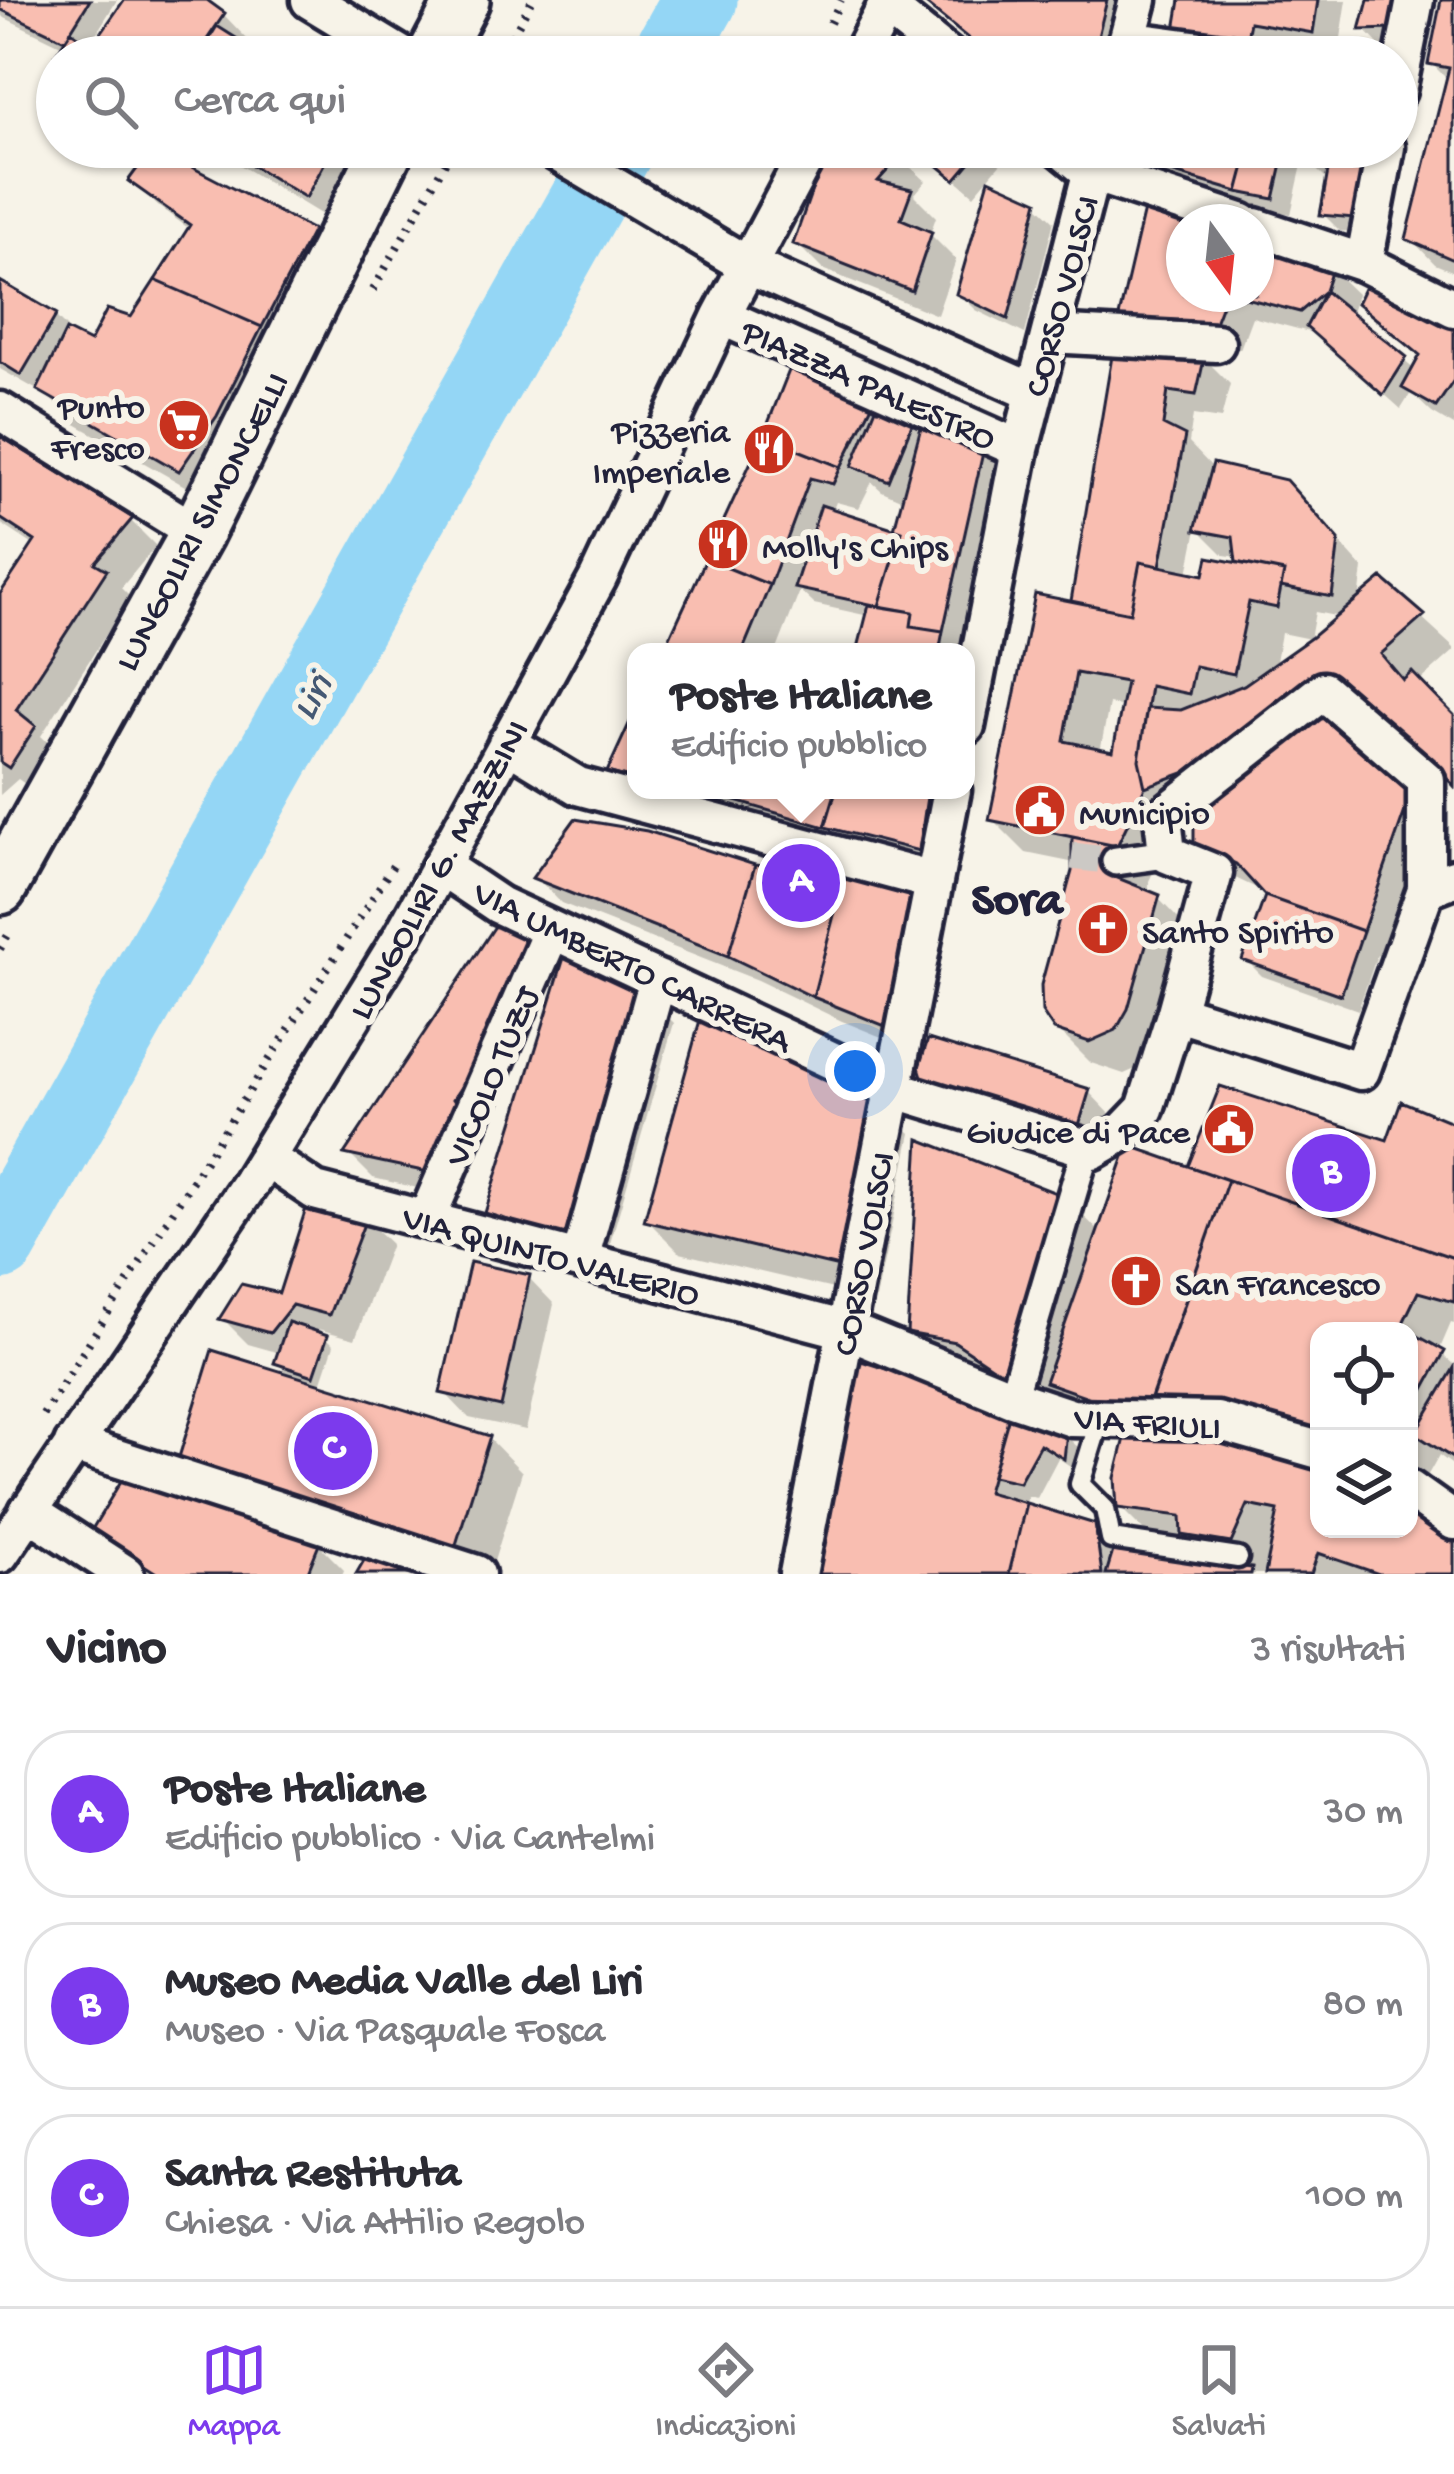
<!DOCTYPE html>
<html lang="it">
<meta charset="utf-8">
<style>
:root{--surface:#fff;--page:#f2f2f3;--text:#2b2b33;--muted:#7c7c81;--line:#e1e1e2;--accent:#7c3aed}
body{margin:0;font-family:"Gochi Hand",sans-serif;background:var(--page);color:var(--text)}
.controls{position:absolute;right:36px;bottom:36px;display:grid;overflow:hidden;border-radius:24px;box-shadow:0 3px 9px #0004}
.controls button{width:108px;height:108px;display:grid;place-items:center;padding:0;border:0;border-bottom:3px solid var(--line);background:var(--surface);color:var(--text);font:60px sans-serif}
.compass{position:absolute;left:1166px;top:204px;width:108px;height:108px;border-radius:50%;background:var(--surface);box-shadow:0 3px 9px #0004;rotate:165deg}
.you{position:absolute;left:855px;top:1071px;width:42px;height:42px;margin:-30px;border:9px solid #fff;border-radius:50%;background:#1a73e8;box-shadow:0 0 0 18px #1a73e833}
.badge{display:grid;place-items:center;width:78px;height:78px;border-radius:50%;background:var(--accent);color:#fff;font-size:39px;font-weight:700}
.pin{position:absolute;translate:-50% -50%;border:6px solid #fff;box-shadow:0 3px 12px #0006}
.popup{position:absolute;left:627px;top:643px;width:348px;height:156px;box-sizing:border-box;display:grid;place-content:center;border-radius:24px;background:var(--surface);filter:drop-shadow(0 3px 9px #0005);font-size:39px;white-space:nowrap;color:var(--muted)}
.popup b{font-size:45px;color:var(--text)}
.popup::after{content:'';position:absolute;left:50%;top:100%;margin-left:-24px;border:24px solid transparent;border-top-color:var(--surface)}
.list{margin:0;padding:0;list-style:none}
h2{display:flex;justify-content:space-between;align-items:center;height:156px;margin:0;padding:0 48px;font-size:51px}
h2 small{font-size:39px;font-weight:400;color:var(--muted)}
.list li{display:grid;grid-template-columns:78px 1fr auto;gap:36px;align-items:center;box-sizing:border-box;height:168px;margin:0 24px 24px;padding:0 24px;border:3px solid var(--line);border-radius:48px}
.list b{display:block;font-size:45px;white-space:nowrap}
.list p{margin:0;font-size:39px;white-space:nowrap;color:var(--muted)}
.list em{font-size:39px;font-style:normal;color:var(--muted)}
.icon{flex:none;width:66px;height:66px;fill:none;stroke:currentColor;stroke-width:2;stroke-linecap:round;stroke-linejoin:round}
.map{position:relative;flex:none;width:1454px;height:1574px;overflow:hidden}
.search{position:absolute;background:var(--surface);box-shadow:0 3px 9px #0004;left:36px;right:36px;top:36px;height:132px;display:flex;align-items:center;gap:30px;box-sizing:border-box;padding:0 42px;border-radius:66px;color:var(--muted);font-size:45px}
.sheet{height:732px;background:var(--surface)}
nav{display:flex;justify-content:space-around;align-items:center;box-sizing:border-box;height:168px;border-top:3px solid var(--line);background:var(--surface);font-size:33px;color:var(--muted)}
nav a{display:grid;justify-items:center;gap:6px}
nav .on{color:var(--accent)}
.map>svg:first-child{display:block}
.shadow{fill:#0003;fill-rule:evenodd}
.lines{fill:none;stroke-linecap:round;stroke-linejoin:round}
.river{stroke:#94d6f5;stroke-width:75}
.building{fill:#f9beb1;stroke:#22223b;stroke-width:3;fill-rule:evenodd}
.pedestrian-tunnel{stroke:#ccc9c5;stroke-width:27;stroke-dasharray:27 14;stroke-linecap:butt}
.service-casing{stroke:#22223b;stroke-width:27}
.pedestrian-casing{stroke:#22223b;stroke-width:36}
.minor-casing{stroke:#22223b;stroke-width:45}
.secondary-casing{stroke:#22223b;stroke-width:60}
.path{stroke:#22223b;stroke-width:8;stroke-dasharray:3 9;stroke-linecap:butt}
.service{stroke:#f7f3e8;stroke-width:18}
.pedestrian{stroke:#f7f3e8;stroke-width:27}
.minor{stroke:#f7f3e8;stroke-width:36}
.secondary{stroke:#f7f3e8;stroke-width:51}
.labels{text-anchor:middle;stroke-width:12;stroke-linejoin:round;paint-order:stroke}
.street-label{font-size:36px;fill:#22223b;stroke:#f7f3e8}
.poi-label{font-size:36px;fill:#22223b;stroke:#f7f3e8;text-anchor:start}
.water-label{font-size:39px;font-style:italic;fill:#445873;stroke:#f7f3e8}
.district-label{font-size:48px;font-weight:bold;fill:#22223b;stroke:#f7f3e8}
</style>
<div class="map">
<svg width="1454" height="1574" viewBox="0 0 1454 1574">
<rect width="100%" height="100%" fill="#f7f3e8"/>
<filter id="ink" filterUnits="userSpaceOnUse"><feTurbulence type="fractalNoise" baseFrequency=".00833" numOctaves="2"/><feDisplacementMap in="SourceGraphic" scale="24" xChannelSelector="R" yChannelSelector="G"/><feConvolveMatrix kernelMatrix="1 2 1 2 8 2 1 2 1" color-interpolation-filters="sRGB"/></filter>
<g filter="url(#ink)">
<path class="shadow" d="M0,0H117L83,55L85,57H59L65,47L5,18L0,13Z
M127,0H202L224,15L249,41L244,47L260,57H88Z
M926,0H1148L1134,57H988L959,34Z
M1183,0H1347L1338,57L1275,46L1273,57H1199Z
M1371,0L1410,45L1380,46L1364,29Z
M1445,0H1454V272L1435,264L1410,238L1449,81L1431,63Z
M210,147H371L332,221Z
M830,147H888L926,181L914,195L936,217L930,234L956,260L937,315L822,269L796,243Z
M918,147H985L1001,163L974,195Z
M1148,147H1306L1291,214L1265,209L1264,215L1170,188L1144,162Z
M1315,147H1385L1370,233L1340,231L1323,214L1330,179H1326L1310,163Z
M132,181L311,232L336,258L213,502L74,423L48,396L0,369V284L55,316L79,340L91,346L132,320L191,230L158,206Z
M1036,204L1054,221L1025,334L976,310L959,293Z
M1184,227V294H1256V251L1331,269L1357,294L1350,316L1415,370L1422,358L1361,303L1454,327V426L1432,413L1411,393L1401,409L1317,334L1252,317L1240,349L1147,345Z
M1116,353L1204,358L1230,384L1221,419L1193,415L1189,443L1214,469L1311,510L1363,568L1359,601L1382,582L1454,648V651L1418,683L1454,719V782L1361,704L1444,827L1397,962L1377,955L1358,1010L1262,976L1245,959L1267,893L1231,876L1197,843L1198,813L1178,820L1149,881V894L1158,898L1191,932L1149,1063L1124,1074L1091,1063L1056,1028L1075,863L1026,853L992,819L1080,606L1074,600ZM1197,528L1224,555L1238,557L1245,568L1206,578L1188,574ZM1315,612L1340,617L1275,667L1281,633L1310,639ZM1109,704L1125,707L1116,754L1100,752Z
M873,402L879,408L914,420L924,430L982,451L999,468L959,652H861L869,616L814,604L800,591L776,652H666L766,437ZM872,482L882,491L905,501L896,533L832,512L836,502L859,508Z
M0,439L131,521L156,546L121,588L130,597L41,736L60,754L35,791L18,779L0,795V599L35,546L0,523Z
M636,716V790H687L681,802L627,788L610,772Z
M701,790H957L944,874L725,814Z
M755,867L914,896L911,1049L842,1021L757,980L561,903L536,877Z
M533,938L558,963L502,1089L476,1127L485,1137L458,1197L373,1178L348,1153Z
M641,990L674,1023L602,1271L522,1246L488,1213Z
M1221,1090L1389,1144L1454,1126V1324L1451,1323L1439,1351L1454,1364V1466L1439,1455L1420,1489L1409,1485V1331H1319V1529H1409L1454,1544V1574H819L857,1362L1065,1435L1083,1452L1081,1473L1058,1458L1037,1498L1028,1496L1025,1506L1093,1527L1120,1555L1217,1566L1197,1546L1154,1541L1120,1507L1128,1437L1082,1415L1057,1389L1050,1413L944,1365L910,1331L1069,1202L1101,1233L1190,1170Z
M1089,1092L1114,1118L1102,1159L954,1111Z
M877,1100L911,1133L876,1299L680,1253L647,1220Z
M365,1219L391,1244L355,1339L318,1329L334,1345L320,1387L489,1438L522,1472L490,1574H460L277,1362L280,1353L248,1344L223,1319L281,1297Z
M529,1278L554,1304L526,1430L469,1418L444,1392Z
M319,1545L344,1570L343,1574H148L120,1556Z"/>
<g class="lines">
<path class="river" d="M668,57L700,0
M0,1243L617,147"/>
</g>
<path class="building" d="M0,0H90L65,40L0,9Z
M124,0H207L225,13L195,57H54L71,31L92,46Z
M1107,0L1093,57H991L922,1Z
M1180,0H1318L1313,33L1250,22L1245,48L1174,36Z
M1368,0H1399L1393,29L1360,30Z
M1441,0H1454V260L1406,239L1449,68L1428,64Z
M217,26L266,57H198Z
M153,147L313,230L262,327L155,280L190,225L128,181Z
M222,147H333L306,198Z
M827,147H894L903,153L878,181L912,189L901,219L932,232L912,291L793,244Z
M916,147H983L955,180Z
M1145,147H1250L1238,192L1141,163Z
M1250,147H1286L1274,199L1238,192Z
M1311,147H1368L1354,218L1320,215L1330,160L1306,164Z
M989,179L1038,201L1008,319L956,294Z
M1144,210L1184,224V294H1226L1214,325L1118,321Z
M1256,248L1333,266L1325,291L1300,312L1230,294H1256Z
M1369,278L1454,323V380L1436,407L1402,388L1420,355L1357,303Z
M155,280L262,327L217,416L179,471L37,390L66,330L90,342L107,309L131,317Z
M0,281L57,314L21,375L0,362Z
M1325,291L1407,357L1383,395L1306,327Z
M1113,350L1205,355L1196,395L1168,391L1163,425L1185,436L1160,566L1140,562L1130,613L1071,601Z
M792,363L875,399L841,467L763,436Z
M878,403L915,417L889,481L852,466Z
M922,423L984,448L943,631L911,626L913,612L879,606L902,531L894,529Z
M0,436L133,518L95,563L107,570L16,710L36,726L9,768L0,762V594L35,541L0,518Z
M763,436L841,467L833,484L810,478L770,585L706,559Z
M1213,463L1286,480L1339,540L1332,597L1281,587L1284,572L1236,562L1233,537L1195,530Z
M821,505L902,531L879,606L794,588Z
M1208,557L1284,572L1277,608L1249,602L1234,674L1195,666L1189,694L1150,686L1139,760L1145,787L1117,846L989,820L1035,594L1130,613L1140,562L1204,575ZM1076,673L1126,682L1113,751L1064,741Z
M706,559L770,585L742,652H663Z
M1382,578L1425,615L1381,654L1403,680L1412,672L1454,715V786L1435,765L1326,673L1203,766L1145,787L1139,760L1147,708L1181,710L1244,685L1312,637Z
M869,605L913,612L911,626L943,631L939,652H857Z
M636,709V780L607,772Z
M1322,713L1412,791L1363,931L1265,896L1236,864L1194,844V815Z
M698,790H836L825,827Z
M836,790H928L919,851L825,827Z
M575,819L647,831L755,865L728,956L532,878Z
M1072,837L1117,846L1115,877L1160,895L1128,1009L1116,1030L1089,1042L1054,1030L1042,1012L1041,985L1072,871Z
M755,865L844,876L813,997L728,956Z
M844,876L915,893L885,1026L813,997Z
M1265,896L1363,931L1341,995L1242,960Z
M499,920L534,935L477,1063L453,1099L461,1110L432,1173L344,1154Z
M566,951L642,987L569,1239L485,1213Z
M700,1020L879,1097L843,1268L644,1221Z
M928,1039L1090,1089L1076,1135L925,1086L919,1067Z
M1220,1086L1387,1140L1401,1101L1454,1123V1258L1188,1166Z
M919,1139L1071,1199L1016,1383L955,1342L907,1333Z
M1128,1145L1228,1180L1145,1417L1045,1382Z
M1228,1180L1454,1258V1302L1418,1292L1401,1327L1408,1331H1319V1431L1234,1407L1151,1398Z
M309,1199L367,1216L329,1315L292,1305L270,1333L219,1319L241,1284L279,1293Z
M470,1262L530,1275L501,1407L440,1393Z
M288,1322L328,1335L314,1376L274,1363Z
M1409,1331L1445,1351L1409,1416Z
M212,1350L490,1436L454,1551L176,1467Z
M855,1359L1011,1409L987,1492L1026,1503L1009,1574H816Z
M1454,1368V1459L1415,1434Z
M1011,1409L1067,1432L1064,1459L1040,1444L1019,1482L992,1476Z
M1126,1434L1219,1436L1319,1465V1529H1409V1507L1454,1540V1574H1379L1318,1553L1311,1574H1265L1278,1511L1248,1505L1231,1543L1182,1535L1181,1516L1117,1508L1115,1478Z
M124,1476L320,1542L307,1574H158L91,1531Z
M1026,1503L1095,1524L1102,1574H1009Z
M1113,1551L1252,1568L1251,1574H1106Z
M367,1555L418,1574H356Z"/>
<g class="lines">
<path class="pedestrian-tunnel" d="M1072,856L1116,861"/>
<g class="service-casing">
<path id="service" d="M1100,1419L1080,1484L1105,1509L1111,1539L1238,1558"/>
</g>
<g class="pedestrian-casing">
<path id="pedestrian" d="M1116,861L1167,854
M1012,1398L1086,1148"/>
</g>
<g class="minor-casing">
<path id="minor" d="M310,0L404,57
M887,7L949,57
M1127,40L1252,57
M860,57L890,0
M1123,57L1138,0
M1397,91L1415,0
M548,147L747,265L1033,392
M1060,147L1092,173L1241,222
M1256,227L1364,263L1454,308
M1364,263L1386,147
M721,316L1020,449
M1050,334L1216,343
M0,411L197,533
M966,726L1020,449L1098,147
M507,743L578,786L933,881
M441,866L499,905L893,1089L1093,1150L1122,1133L1145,1109L1176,1012L1361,1071L1426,889L1454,878
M1176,1012L1214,873L1167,854L1163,816L1323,691L1426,780V889
M266,1158L315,1191L846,1330L1012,1398L1072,1418L1217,1421L1319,1450
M426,1220L552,930
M580,1259L658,979
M73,1444L476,1574
M1409,1489L1454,1521
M28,1511L125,1574
M0,1554L251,1182L403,935L598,578L721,316L811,147
M798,1574L952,790"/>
</g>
<g class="secondary-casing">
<path id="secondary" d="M433,57L463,0
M0,888L197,533L388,147"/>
</g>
<path class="path" d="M830,23L841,0
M501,57L532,0
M813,57L823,37
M373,290L454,147
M0,949L11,930
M43,1415L396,861"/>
<use href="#service" class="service"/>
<use href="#pedestrian" class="pedestrian"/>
<use href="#minor" class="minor"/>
<use href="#secondary" class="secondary"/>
</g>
</g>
<defs>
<g id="supermarket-disc" transform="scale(2.7)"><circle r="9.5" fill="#c8321e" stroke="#f7f3e8"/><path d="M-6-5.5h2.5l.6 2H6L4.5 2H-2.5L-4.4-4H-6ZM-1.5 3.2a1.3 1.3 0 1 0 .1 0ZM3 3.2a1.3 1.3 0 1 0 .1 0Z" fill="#fff"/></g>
<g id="restaurant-disc" transform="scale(2.7)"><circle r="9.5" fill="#c8321e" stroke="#f7f3e8"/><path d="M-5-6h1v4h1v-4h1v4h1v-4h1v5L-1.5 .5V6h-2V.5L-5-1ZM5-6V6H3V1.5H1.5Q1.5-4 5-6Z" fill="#fff"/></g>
<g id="civic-disc" transform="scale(2.7)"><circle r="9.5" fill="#c8321e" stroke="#f7f3e8"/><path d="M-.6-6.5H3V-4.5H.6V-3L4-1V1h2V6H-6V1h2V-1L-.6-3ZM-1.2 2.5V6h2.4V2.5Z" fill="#fff"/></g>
<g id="church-disc" transform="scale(2.7)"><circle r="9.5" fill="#c8321e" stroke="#f7f3e8"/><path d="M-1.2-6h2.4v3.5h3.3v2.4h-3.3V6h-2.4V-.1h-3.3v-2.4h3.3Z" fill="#fff"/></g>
</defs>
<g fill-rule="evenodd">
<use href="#supermarket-disc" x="184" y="425"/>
<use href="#restaurant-disc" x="769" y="449"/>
<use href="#restaurant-disc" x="723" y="544"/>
<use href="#civic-disc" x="1040" y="810"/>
<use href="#church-disc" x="1103" y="929"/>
<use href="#civic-disc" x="1229" y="1129"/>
<use href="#church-disc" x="1136" y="1281"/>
</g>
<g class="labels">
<g class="street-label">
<text transform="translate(1059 295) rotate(-75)" y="13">CORSO VOLSCI</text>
<text transform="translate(870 382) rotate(24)" y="13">PIAZZA PALESTRO</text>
<text transform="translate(199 520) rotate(-62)" y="13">LUNGOLIRI SIMONCELLI</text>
<text transform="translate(436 868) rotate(-61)" y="13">LUNGOLIRI G. MAZZINI</text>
<text transform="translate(634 964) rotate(26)" y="13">VIA UMBERTO CARRERA</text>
<text transform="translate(489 1075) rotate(-67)" y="13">VICOLO TUZJ</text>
<text transform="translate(552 1253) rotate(15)" y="13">VIA QUINTO VALERIO</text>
<text transform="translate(861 1253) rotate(-79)" y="13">CORSO VOLSCI</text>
<text transform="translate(1148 1420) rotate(4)" y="13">VIA FRIULI</text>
</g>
<g class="poi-label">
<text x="145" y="417" text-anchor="end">Punto<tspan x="145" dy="41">Fresco</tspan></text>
<text x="730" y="441" text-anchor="end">Pizzeria<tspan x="730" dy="41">Imperiale</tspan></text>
<text x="762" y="557">Molly's Chips</text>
<text x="1079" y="823">Municipio</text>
<text x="1142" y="942">Santo Spirito</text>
<text x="1190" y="1142" text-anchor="end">Giudice di Pace</text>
<text x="1175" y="1294">San Francesco</text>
</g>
<g class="water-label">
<text transform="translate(309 695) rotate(-61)" y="14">Liri</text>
</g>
<g class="district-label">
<text x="1017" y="912">Sora</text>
</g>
</g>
</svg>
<div class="controls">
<button><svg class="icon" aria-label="locate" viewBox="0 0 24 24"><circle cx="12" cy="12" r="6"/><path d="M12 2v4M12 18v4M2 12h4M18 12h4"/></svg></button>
<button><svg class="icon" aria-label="layers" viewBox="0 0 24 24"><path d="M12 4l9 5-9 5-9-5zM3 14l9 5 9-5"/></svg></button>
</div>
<svg class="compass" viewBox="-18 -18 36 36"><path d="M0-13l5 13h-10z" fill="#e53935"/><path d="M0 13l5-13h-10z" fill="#7c7c81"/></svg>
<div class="you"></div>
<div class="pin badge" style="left:801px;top:883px">A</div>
<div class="popup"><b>Poste Italiane</b>Edificio pubblico</div>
<div class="pin badge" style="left:1331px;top:1173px">B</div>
<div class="pin badge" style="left:333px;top:1451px">C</div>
<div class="search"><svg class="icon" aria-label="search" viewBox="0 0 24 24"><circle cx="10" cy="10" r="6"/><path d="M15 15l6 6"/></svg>Cerca qui</div>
</div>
<section class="sheet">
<h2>Vicino<small>3 risultati</small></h2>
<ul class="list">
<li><span class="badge">A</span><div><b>Poste Italiane</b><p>Edificio pubblico · Via Cantelmi</p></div><em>30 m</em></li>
<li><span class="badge">B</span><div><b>Museo Media Valle del Liri</b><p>Museo · Via Pasquale Fosca</p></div><em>80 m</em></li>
<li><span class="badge">C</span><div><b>Santa Restituta</b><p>Chiesa · Via Attilio Regolo</p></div><em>100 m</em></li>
</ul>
</section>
<nav>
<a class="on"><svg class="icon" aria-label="map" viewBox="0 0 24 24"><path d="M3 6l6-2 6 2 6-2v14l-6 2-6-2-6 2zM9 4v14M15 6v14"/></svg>Mappa</a>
<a><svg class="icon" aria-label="directions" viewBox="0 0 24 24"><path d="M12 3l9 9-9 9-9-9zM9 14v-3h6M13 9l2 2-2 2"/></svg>Indicazioni</a>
<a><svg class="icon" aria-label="saved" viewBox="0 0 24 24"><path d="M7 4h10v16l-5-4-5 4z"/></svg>Salvati</a>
</nav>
